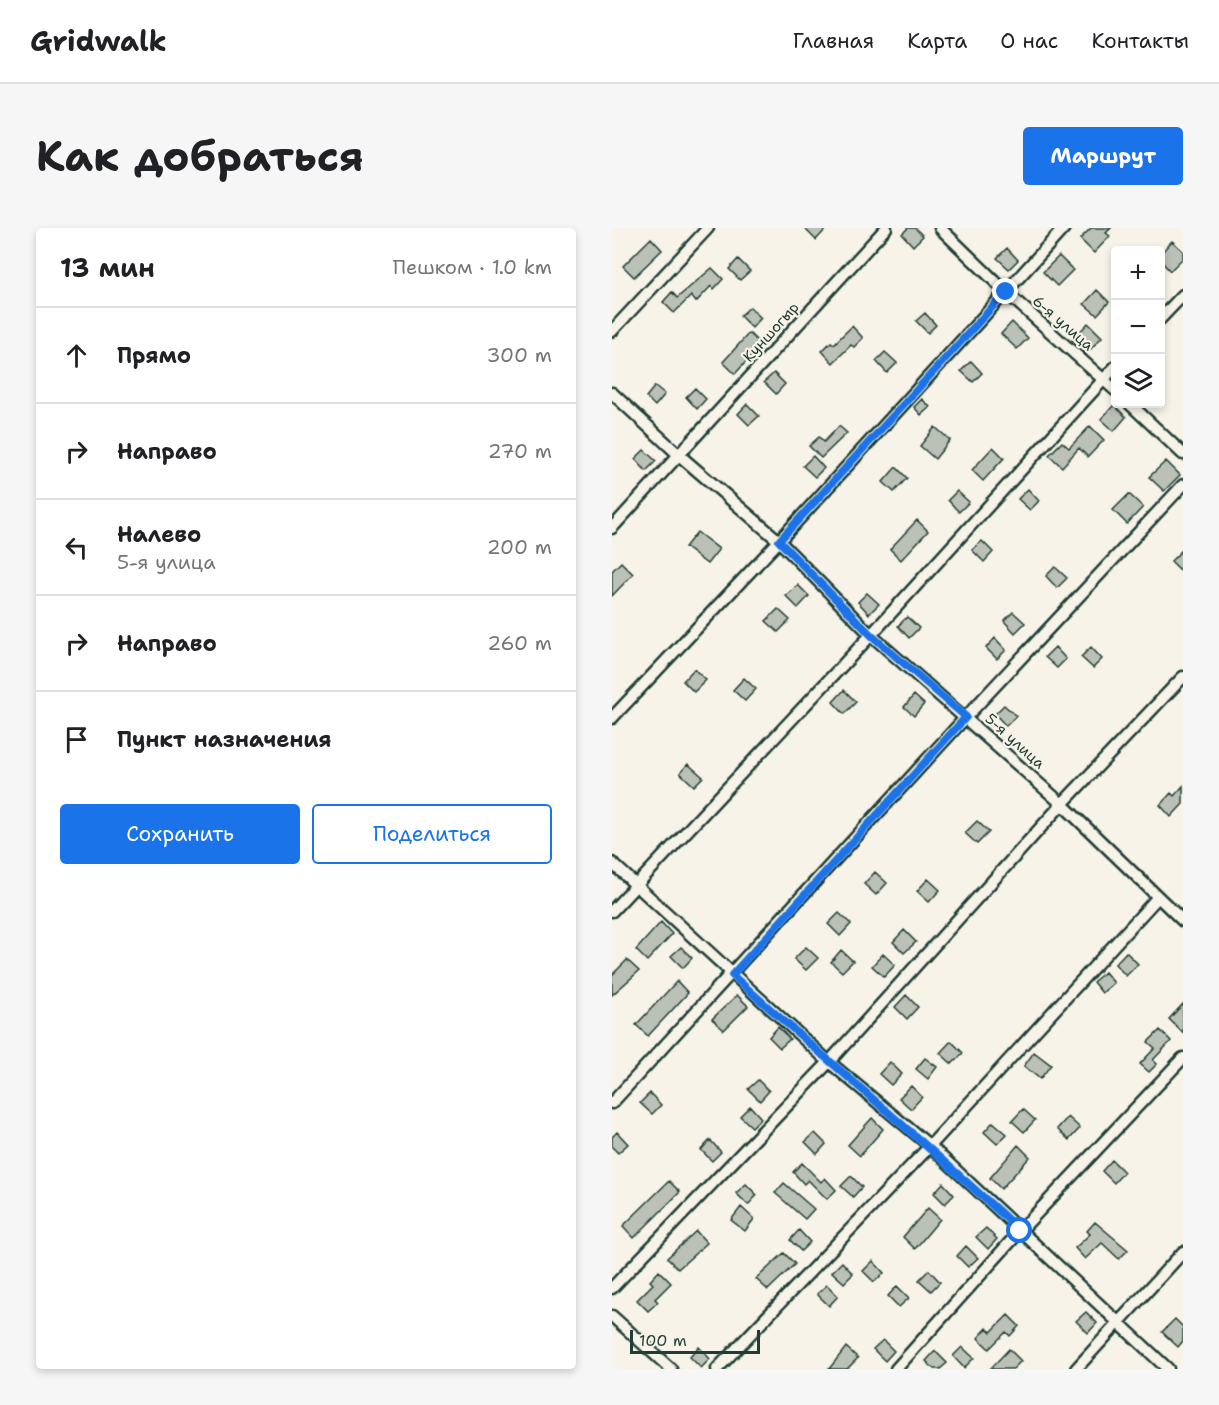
<!DOCTYPE html>
<html lang="ru">
<meta charset="utf-8">
<style>
:root{--surface:#fff;--page:#f6f6f6;--text:#202124;--muted:#757577;--line:#e0e0e0;--accent:#1a73e8}
body{margin:0;font-family:"Shantell Sans",sans-serif;background:var(--page);color:var(--text)}
.controls{position:absolute;right:18px;top:18px;display:grid;overflow:hidden;border-radius:6px;box-shadow:0 3px 9px #0003}
.controls button{width:54px;height:54px;display:grid;place-items:center;padding:0;border:0;border-bottom:2px solid var(--line);background:var(--surface);color:var(--text);font:30px sans-serif}
.scale{position:absolute;left:18px;bottom:15px;width:130px;box-sizing:border-box;padding-left:6px;border:3px solid #1f3d34;border-top:0;font-size:16px;line-height:21px;white-space:nowrap;color:#1f3d34;-webkit-text-stroke:4px #f7f3e8;paint-order:stroke}
.stop{position:absolute;width:18px;height:18px;margin:-14px;border:4px solid #1a73e8;border-radius:50%;background:#fff}
.stop.end{background:#1a73e8;border-color:#fff;box-shadow:0 2px 6px #0008}
.list{margin:0;padding:0;list-style:none}
h2{display:flex;justify-content:space-between;align-items:center;height:78px;margin:0;padding:0 24px;font-size:26px}
h2 small{font-size:20px;font-weight:400;color:var(--muted)}
.list li{display:grid;grid-template-columns:39px 1fr auto;gap:18px;align-items:center;box-sizing:border-box;height:96px;padding:0 24px;border-top:2px solid var(--line)}
.list b{display:block;font-size:22px;white-space:nowrap}
.list p{margin:0;font-size:20px;white-space:nowrap;color:var(--muted)}
.list em{font-size:20px;font-style:normal;color:var(--muted)}
.actions{display:flex;gap:12px;padding:18px 24px}
.actions a{flex:1;padding:14px 0;border:2px solid var(--accent);border-radius:6px;text-align:center;font-size:21px;color:var(--accent)}
.actions .main{background:var(--accent);color:#fff}
.icon{flex:none;width:33px;height:33px;fill:none;stroke:currentColor;stroke-width:2;stroke-linecap:round;stroke-linejoin:round}
.map{position:relative;flex:none;width:571px;height:1141px;overflow:hidden;border-radius:6px}
header{display:flex;align-items:center;gap:36px;box-sizing:border-box;height:84px;padding:0 30px;background:var(--surface);border-bottom:2px solid var(--line)}
header strong{font-size:28px}
nav{display:flex;gap:33px;margin-inline-start:auto;font-size:21px}
.intro{display:flex;align-items:center;justify-content:space-between;box-sizing:border-box;height:144px;padding:0 36px}
h1{margin:0;font-size:42px}
.button{padding:15px 27px;border-radius:6px;background:var(--accent);color:#fff;font-size:21px;font-weight:700}
main{display:flex;gap:36px;padding:0 36px}
aside{flex:1;background:var(--surface);border-radius:6px;box-shadow:0 3px 9px #0003}
.map>svg:first-child{display:block}
.building{fill:#bbc1b6;stroke:#1f3d34;stroke-width:1.5}
.lines{fill:none;stroke-linecap:round;stroke-linejoin:round}
.minor-casing{stroke:#1f3d34;stroke-width:15}
.minor{stroke:#f7f3e8;stroke-width:10}
.route{stroke:#1a73e8;stroke-width:8}
.labels{text-anchor:middle;stroke-width:4.5;stroke-linejoin:round;paint-order:stroke}
.street-label{font-size:15px;fill:#1f3d34;stroke:#f7f3e8}
</style>
<header>
<strong>Gridwalk</strong>
<nav><a>Главная</a><a>Карта</a><a>О нас</a><a>Контакты</a></nav>
</header>
<div class="intro"><h1>Как добраться</h1><a class="button">Маршрут</a></div>
<main>
<aside>
<h2>13 мин<small>Пешком · 1.0 km</small></h2>
<ul class="list">
<li><svg class="icon" aria-label="ahead" viewBox="0 0 24 24"><path d="M12 20V5M6 11l6-6 6 6"/></svg><div><b>Прямо</b></div><em>300 m</em></li>
<li><svg class="icon" aria-label="right" viewBox="0 0 24 24"><path d="M7 20v-9h11M14 6l5 5-5 5"/></svg><div><b>Направо</b></div><em>270 m</em></li>
<li><svg class="icon" aria-label="left" viewBox="0 0 24 24"><path d="M17 20v-9H6M10 6l-5 5 5 5"/></svg><div><b>Налево</b><p>5-я улица</p></div><em>200 m</em></li>
<li><svg class="icon" aria-label="right" viewBox="0 0 24 24"><path d="M7 20v-9h11M14 6l5 5-5 5"/></svg><div><b>Направо</b></div><em>260 m</em></li>
<li><svg class="icon" aria-label="arrive" viewBox="0 0 24 24"><path d="M6 21V4h12l-3 4 3 4H6"/></svg><div><b>Пункт назначения</b></div></li>
</ul>
<div class="actions"><a class="main">Сохранить</a><a>Поделиться</a></div>
</aside>
<div class="map">
<svg width="571" height="1141" viewBox="0 0 571 1141">
<rect width="100%" height="100%" fill="#f7f3e8"/>
<filter id="ink" filterUnits="userSpaceOnUse"><feTurbulence type="fractalNoise" baseFrequency=".0167" numOctaves="2"/><feDisplacementMap in="SourceGraphic" scale="12" xChannelSelector="R" yChannelSelector="G"/><feConvolveMatrix kernelMatrix="1 2 1 2 8 2 1 2 1" color-interpolation-filters="sRGB"/></filter>
<g filter="url(#ink)">
<path class="building" d="M192,0H215L204,12Z
M296,0H303L311,8L301,18L290,6Z
M479,0H499L494,5L498,8L482,25L468,11Z
M39,10L50,22L22,49L11,38Z
M560,13L571,23V30L558,43L549,33V25Z
M395,20L406,32L397,41L385,30Z
M447,28L461,42L445,58L431,44Z
M126,31L138,43L128,52L117,41Z
M100,40L111,51L102,61L99,58L84,74L79,68L62,85L51,74L60,64L65,70Z
M485,62L497,74L485,87L472,76Z
M138,79L149,90L140,100L128,88Z
M313,85L324,97L316,105L304,93Z
M400,94L416,110L405,121L389,106Z
M476,95L490,109L474,126L460,112Z
M240,98L251,110L242,119L239,117L221,135L210,123L219,114L222,116Z
M137,105L149,117L123,146L111,134Z
M273,124L285,135L275,145L264,133Z
M359,133L370,145L361,154L349,143Z
M162,145L173,156L164,166L152,154Z
M43,158L53,166L43,178L34,169Z
M83,160L94,171L85,181L74,169Z
M310,171L318,179L309,187L302,179Z
M135,176L147,188L137,197L126,186Z
M502,177L514,189L502,203L489,191Z
M227,198L235,205L209,230L197,218L207,209L212,214Z
M478,198L492,212L476,229L467,220L450,239L437,227L450,214L457,220Z
M323,199L338,212L323,231L308,218Z
M381,219L392,230L371,253L360,242Z
M32,222L44,233L34,243L23,231Z
M201,228L212,240L203,249L191,238Z
M554,233L568,247L552,263L537,249Z
M284,239L295,250L282,264L271,254Z
M416,261L427,273L418,282L406,271Z
M345,263L357,274L347,284L336,272Z
M517,266L531,279L515,296L501,282Z
M305,292L316,303L289,332L278,321Z
M85,304L107,321L95,336L73,319Z
M370,313L381,324L372,334L360,322Z
M571,321V345L559,333Z
M9,334L21,346L0,368V343Z
M443,339L455,350L445,360L434,348Z
M186,357L197,368L186,380L174,368Z
M255,365L267,376L257,386L246,374Z
M166,381L178,392L166,404L154,393Z
M401,384L413,395L403,405L392,393Z
M295,389L307,400L297,410L286,398Z
M383,410L394,422L385,431L374,420Z
M443,419L454,431L445,440L433,429Z
M479,419L490,431L481,440L469,429Z
M82,441L94,452L82,464L71,453Z
M132,450L144,461L133,473L121,462Z
M232,462L244,474L232,486L221,474Z
M302,467L312,476L302,488L292,479Z
M392,477L404,488L394,498L383,486Z
M76,536L91,549L82,558L68,545Z
M571,558V576L559,589L548,577L559,565L562,568Z
M365,593L377,604L365,616L353,605Z
M263,644L275,655L264,667L252,656Z
M316,651L328,662L317,674L305,663Z
M227,685L239,696L228,708L216,696Z
M49,694L60,706L35,733L24,722Z
M292,702L304,714L292,725L281,714Z
M69,719L80,730L71,740L59,728Z
M194,719L206,730L194,742L182,731Z
M229,722L241,733L230,744L219,734Z
M514,724L526,736L514,748L503,736Z
M271,726L283,737L272,749L260,738Z
M15,732L27,743L0,767V747Z
M493,744L502,755L490,765L481,754Z
M65,753L76,765L36,808L24,797Z
M125,767L136,778L112,802L100,791Z
M294,767L306,779L295,791L283,779Z
M571,776V805L557,791Z
M166,799L178,811L168,820L157,809Z
M548,802L559,813L541,832L545,836L537,844L528,836L543,820L536,814Z
M339,813L351,825L340,836L328,825Z
M422,824L439,837L428,851L412,838Z
M313,830L325,839L316,851L304,841Z
M278,834L290,846L279,857L267,846Z
M146,852L157,863L148,873L136,861Z
M299,858L310,869L299,881L287,870Z
M38,865L49,877L40,886L28,875Z
M138,878L149,890L140,899L128,888Z
M411,881L423,892L412,904L400,893Z
M456,889L468,900L457,912L445,901Z
M260,890L271,901L248,928L236,917Z
M381,894L395,906L385,916L372,904Z
M5,904L16,916L6,925L0,919V909Z
M203,905L214,916L205,926L193,914Z
M98,912L109,924L100,933L89,922Z
M406,917L418,929L389,961L378,950Z
M500,932L512,944L502,955L490,943Z
M190,935L209,954L213,950L224,962L215,971L196,952L192,956L181,944Z
M239,948L250,959L241,969L229,958Z
M57,953L68,964L22,1010L11,998Z
M172,955L202,981L193,991L163,965Z
M331,955L342,967L333,976L322,965Z
M134,956L145,967L136,977L124,965Z
M129,979L142,991L133,1003L119,992Z
M316,980L328,991L303,1021L291,1009Z
M483,994L516,1022L507,1031L490,1015L473,1031L463,1020L478,1006L475,1003Z
M374,1000L385,1011L376,1021L364,1009Z
M187,1002L198,1014L189,1023L178,1012Z
M84,1003L95,1015L66,1041L55,1030Z
M354,1018L366,1030L356,1039L345,1028Z
M172,1025L183,1036L156,1062L144,1051Z
M261,1033L272,1045L262,1054L251,1043Z
M230,1034L241,1046L232,1055L220,1044Z
M317,1042L328,1054L319,1063L307,1052Z
M47,1043L59,1055L43,1071L46,1074L36,1083L25,1072L41,1056L38,1053Z
M215,1057L226,1068L217,1078L205,1066Z
M285,1058L297,1070L287,1079L276,1068Z
M474,1084L485,1095L476,1105L464,1093Z
M396,1087L407,1098L398,1108L394,1104L377,1121L366,1110L375,1100L379,1104Z
M563,1091L571,1099V1113L566,1119L550,1104Z
M271,1112L282,1123L273,1133L261,1121Z
M87,1119L98,1131L89,1140L78,1129Z
M234,1119L246,1130L235,1141H217Z
M350,1119L362,1130L352,1140L341,1128Z
M397,1121L409,1133L401,1141H378Z
M323,1123L335,1135L328,1141H322L314,1133Z"/>
<g class="lines">
<g class="minor-casing">
<path id="minor" d="M328,0L394,64L503,162
M548,91L571,67
M0,103L96,0
M0,165L67,227L167,313L259,407L450,576L571,693
M518,176L571,226
M0,300L274,0
M0,490L167,313L452,0
M0,635L217,834L318,918L556,1141
M0,683L259,407L503,139
M0,875L354,489L571,257
M0,1060L217,834L450,576L571,449
M0,1088L59,1141
M105,1141L318,918L546,669
M284,1141L408,1003L571,830
M464,1141L571,1024"/>
</g>
<use href="#minor" class="minor"/>
</g>
</g>
<g class="lines" filter="url(#ink)">
<path class="route" d="M394,64L167,313L259,407L354,489L120,747C216,833 314,915 408,1003"/>
</g>
<g class="labels">
<g class="street-label">
<text transform="translate(451 95) rotate(41)" y="5">6-я улица</text>
<text transform="translate(159 104) rotate(-48)" y="5">Куншогыр</text>
<text transform="translate(403 513) rotate(42)" y="5">5-я улица</text>
</g>
</g>
</svg>
<div class="controls">
<button>+</button>
<button>−</button>
<button><svg class="icon" aria-label="layers" viewBox="0 0 24 24"><path d="M12 4l9 5-9 5-9-5zM3 14l9 5 9-5"/></svg></button>
</div>
<div class="scale">100 m</div>
<div class="stop" style="left:408px;top:1003px"></div>
<div class="stop end" style="left:394px;top:64px"></div>
</div>
</main>
